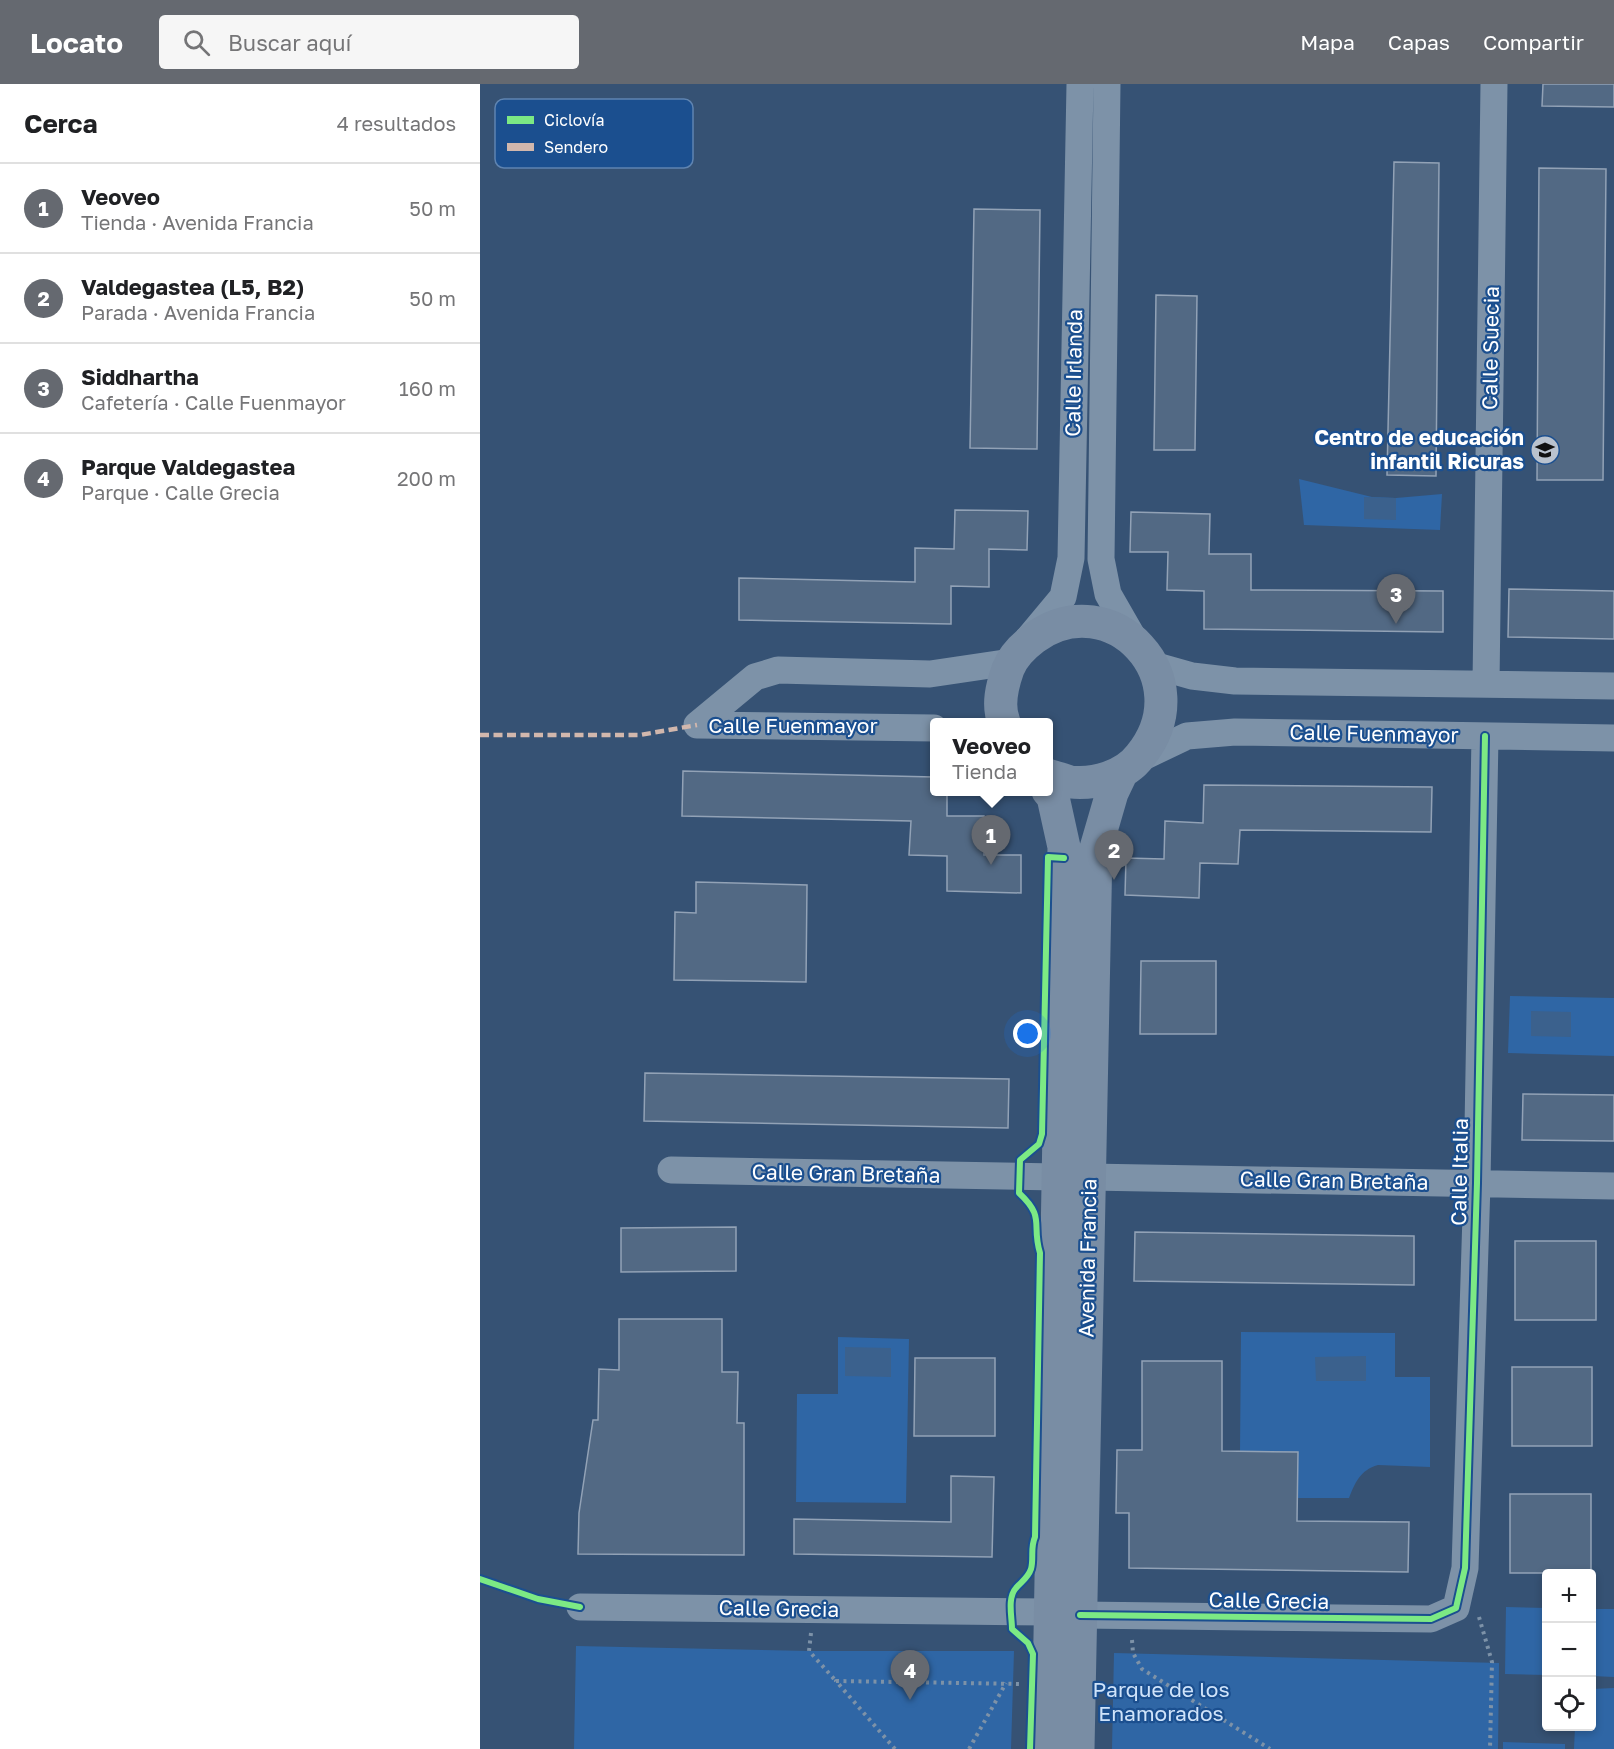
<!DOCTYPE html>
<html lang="es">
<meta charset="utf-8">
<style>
:root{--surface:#fff;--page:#f6f6f6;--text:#202124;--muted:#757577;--line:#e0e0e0;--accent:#656970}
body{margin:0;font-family:"Golos Text",sans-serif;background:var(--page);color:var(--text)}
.controls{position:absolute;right:18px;bottom:18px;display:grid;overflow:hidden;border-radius:6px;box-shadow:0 3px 9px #0003}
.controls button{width:54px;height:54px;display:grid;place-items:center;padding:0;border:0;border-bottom:2px solid var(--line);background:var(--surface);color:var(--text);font:30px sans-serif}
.you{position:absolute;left:548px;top:950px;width:21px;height:21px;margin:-15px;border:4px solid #fff;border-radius:50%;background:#1a73e8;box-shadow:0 0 0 9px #1a73e833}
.badge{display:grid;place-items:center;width:39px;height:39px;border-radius:50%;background:var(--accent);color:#fff;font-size:20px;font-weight:700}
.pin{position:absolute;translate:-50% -50px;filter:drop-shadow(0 2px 3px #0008)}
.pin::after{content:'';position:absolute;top:32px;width:21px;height:18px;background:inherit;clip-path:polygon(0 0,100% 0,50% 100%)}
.popup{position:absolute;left:450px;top:634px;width:123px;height:78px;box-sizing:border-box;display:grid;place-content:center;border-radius:6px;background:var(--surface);filter:drop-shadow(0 2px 4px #0005);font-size:20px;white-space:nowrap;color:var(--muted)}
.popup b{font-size:22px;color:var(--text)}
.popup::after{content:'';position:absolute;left:50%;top:100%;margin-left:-12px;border:12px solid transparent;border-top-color:var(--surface)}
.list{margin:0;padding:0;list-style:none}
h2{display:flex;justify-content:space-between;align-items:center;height:78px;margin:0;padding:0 24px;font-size:26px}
h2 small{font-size:20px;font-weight:400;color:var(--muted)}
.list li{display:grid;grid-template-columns:39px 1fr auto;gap:18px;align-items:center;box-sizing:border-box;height:90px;padding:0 24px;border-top:2px solid var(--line)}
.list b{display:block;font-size:22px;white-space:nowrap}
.list p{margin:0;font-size:20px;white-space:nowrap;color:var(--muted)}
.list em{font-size:20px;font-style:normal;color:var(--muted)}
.icon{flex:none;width:33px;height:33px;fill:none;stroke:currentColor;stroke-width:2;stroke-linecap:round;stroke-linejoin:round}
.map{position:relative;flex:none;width:1134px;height:1665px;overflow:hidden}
header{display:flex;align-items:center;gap:36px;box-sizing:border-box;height:84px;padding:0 30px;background:var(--accent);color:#fff}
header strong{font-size:28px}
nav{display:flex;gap:33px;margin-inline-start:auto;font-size:21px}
.search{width:420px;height:54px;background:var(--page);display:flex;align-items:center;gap:15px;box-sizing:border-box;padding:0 21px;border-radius:6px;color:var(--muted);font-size:22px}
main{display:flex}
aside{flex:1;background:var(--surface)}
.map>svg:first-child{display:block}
.green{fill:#2f66a5}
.water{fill:#3b618d}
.building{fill:#526984;stroke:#92a2b6;stroke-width:1.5}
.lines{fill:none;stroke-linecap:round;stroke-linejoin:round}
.path{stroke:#7d92a8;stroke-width:4;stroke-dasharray:3 4.5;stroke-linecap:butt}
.minor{stroke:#7d92a8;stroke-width:27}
.secondary{stroke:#798da4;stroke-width:33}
.quiet{stroke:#d1b7ad;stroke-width:4.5;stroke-dasharray:9 4.5;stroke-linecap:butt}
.cycleway-casing{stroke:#1b4f8f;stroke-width:10}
.cycleway{stroke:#7ce984;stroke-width:6}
.labels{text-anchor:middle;stroke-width:4.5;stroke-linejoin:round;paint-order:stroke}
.street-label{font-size:21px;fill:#fff;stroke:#1b4f8f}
.poi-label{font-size:21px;font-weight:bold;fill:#fff;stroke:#1b4f8f;text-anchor:end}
.park-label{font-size:21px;fill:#cfe3fa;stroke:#1b4f8f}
.key{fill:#1b4f8f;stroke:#5f84b1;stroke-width:1.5}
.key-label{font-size:16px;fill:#fff}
</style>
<header>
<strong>Locato</strong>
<div class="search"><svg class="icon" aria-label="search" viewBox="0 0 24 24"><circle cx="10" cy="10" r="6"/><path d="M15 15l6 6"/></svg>Buscar aquí</div>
<nav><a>Mapa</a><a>Capas</a><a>Compartir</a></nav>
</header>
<main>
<aside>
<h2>Cerca<small>4 resultados</small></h2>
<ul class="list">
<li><span class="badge">1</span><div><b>Veoveo</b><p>Tienda · Avenida Francia</p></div><em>50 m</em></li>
<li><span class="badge">2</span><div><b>Valdegastea (L5, B2)</b><p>Parada · Avenida Francia</p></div><em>50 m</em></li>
<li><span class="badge">3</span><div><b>Siddhartha</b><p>Cafetería · Calle Fuenmayor</p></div><em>160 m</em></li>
<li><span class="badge">4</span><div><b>Parque Valdegastea</b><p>Parque · Calle Grecia</p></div><em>200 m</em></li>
</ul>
</aside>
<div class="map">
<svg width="1134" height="1665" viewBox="0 0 1134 1665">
<rect width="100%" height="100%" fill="#365274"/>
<path class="green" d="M819,395L892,413L916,414L962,410L960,446L824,441Z
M1030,912L1134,914V972L1028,969Z
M761,1248L915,1249V1293H950V1383L898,1381C880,1386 875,1399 869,1414H817L760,1368Z
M358,1253L429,1255L426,1419L316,1418L317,1310H358Z
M1026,1523L1066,1524V1591L1025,1590Z
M1112,1525H1134V1593L1112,1592Z
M96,1562L329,1567H534L531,1665H94Z
M634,1569L1019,1579L1018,1665H632Z
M1134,1604V1665H1094L1095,1643L1112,1642V1605Z
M1023,1658L1085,1660V1665H1023Z"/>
<path class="water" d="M884,413L916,414V436L884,435Z
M1051,927L1091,928V953L1051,952Z
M365,1263L411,1264V1293L365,1292Z
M886,1272V1297H836L835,1273Z"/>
<path class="building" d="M1063,0H1134V23L1062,22Z
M914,78L959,79L956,392L907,391Z
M1059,84L1126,85L1123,396H1057Z
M494,125L560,126L557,365L490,364Z
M676,211L717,212L715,366H674Z
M475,426L548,427L547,466L509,465V503L471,502V540L259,536V494L435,498V464L474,465Z
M651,428L730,430L729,470H771V506L963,507V548L724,545V507L687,506L688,468H650Z
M1029,505L1134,507V555L1028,553Z
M203,687L454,693V708H467V732H504V771H541V809L467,807V772L429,771L431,737L202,732Z
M724,701L952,703L951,748L760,746L758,780L720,779L719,814L645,811L646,774L684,775L685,737L723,739Z
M216,798L327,801L326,898L194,896L195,828L216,829Z
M661,877H736V950H660Z
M165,989L529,995L528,1044L164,1037Z
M1043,1010L1134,1011V1057L1042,1056Z
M256,1143V1187L141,1188V1144Z
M655,1148L934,1152V1201L654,1197Z
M1035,1157H1116V1236H1035Z
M139,1235H242V1288H258L257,1339H264V1471L98,1470L99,1429L113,1336H118L119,1285L139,1286Z
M435,1274H515V1352H434Z
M662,1277H742V1367L818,1368L817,1437L929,1438L928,1488L649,1484V1429H636L637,1366H662Z
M1032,1283H1112V1362H1032Z
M471,1392L514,1393L512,1473L314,1470V1435L471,1438Z
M1030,1410H1111V1489H1030Z"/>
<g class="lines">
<path class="path" d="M999,1533L1012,1578L1010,1665
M331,1549L329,1567L356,1597
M652,1556L653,1569L662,1585L790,1665
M415,1665L356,1597L542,1600
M489,1665L526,1599"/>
<path class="minor" d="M627,0L621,475L628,510L655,557
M548,555L583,513L591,474L600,0
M673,581L712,592L755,597L1134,602
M1006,600L1014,0
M217,641L275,593L298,586L450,590L531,578
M217,641L454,644
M659,675L707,652L755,648L1134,654
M191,1086L578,1093
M609,1093L1134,1102
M100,1523L571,1528
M600,1531L951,1535L976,1524L985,1484L997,1099L1005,652"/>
<path class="secondary" d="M524,638C517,621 522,602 528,585C533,572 542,563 554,554C631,498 723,595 660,672C645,692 614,701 590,698C583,696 575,693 568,691
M568,1665L584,763L573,713L568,707
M598,1665L616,764L632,709L642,688"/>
<path class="quiet" d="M0,651H160L217,641"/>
<g class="cycleway-casing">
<path id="cycleway" d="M0,1495L58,1515L100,1523
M600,1531L951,1535L976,1524L985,1484L997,1099L1005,652
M550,1665L553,1570L548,1559L532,1545C532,1533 527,1514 536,1504C541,1498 548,1494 551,1485C554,1474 550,1464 555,1453L560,1169C551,1140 566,1134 539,1109L540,1076L559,1060L562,1050L568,773L584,774"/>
</g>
<use href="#cycleway" class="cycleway"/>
</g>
<defs>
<g id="school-disc" transform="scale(1.5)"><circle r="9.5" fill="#b9c2ce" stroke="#1b4f8f"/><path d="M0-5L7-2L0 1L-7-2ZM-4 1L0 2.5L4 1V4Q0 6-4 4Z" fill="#111"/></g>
</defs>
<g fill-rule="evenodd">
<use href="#school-disc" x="1065" y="366"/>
</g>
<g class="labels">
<g class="street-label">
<text transform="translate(1011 264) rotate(-89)" y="7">Calle Suecia</text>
<text transform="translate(594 289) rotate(-89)" y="7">Calle Irlanda</text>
<text x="313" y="649">Calle Fuenmayor</text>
<text transform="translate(894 650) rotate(1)" y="7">Calle Fuenmayor</text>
<text transform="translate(980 1088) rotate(-89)" y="7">Calle Italia</text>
<text transform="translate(366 1090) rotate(1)" y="7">Calle Gran Bretaña</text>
<text transform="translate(854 1097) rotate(1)" y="7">Calle Gran Bretaña</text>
<text transform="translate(608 1174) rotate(-89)" y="7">Avenida Francia</text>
<text transform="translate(789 1517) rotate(1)" y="7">Calle Grecia</text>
<text transform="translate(299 1525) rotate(1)" y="7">Calle Grecia</text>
</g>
<g class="poi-label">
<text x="1044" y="361">Centro de educación<tspan x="1044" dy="24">infantil Ricuras</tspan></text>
</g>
<g class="park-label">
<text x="681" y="1613">Parque de los<tspan x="681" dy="24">Enamorados</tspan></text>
</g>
</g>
<rect x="15" y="15" width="198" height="69" rx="9" class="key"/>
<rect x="27" y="32" width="27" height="8" fill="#7ce984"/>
<rect x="27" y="59" width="27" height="8" fill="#d1b7ad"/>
<g class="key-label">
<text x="64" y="42">Ciclovía</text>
<text x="64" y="69">Sendero</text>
</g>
</svg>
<div class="controls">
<button>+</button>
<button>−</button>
<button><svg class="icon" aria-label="locate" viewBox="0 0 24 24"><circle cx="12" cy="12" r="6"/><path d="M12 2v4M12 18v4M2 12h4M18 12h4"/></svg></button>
</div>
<div class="you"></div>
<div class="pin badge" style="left:511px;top:781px">1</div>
<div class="popup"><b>Veoveo</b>Tienda</div>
<div class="pin badge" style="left:634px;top:796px">2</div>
<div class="pin badge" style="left:916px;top:540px">3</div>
<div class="pin badge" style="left:430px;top:1616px">4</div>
</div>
</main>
